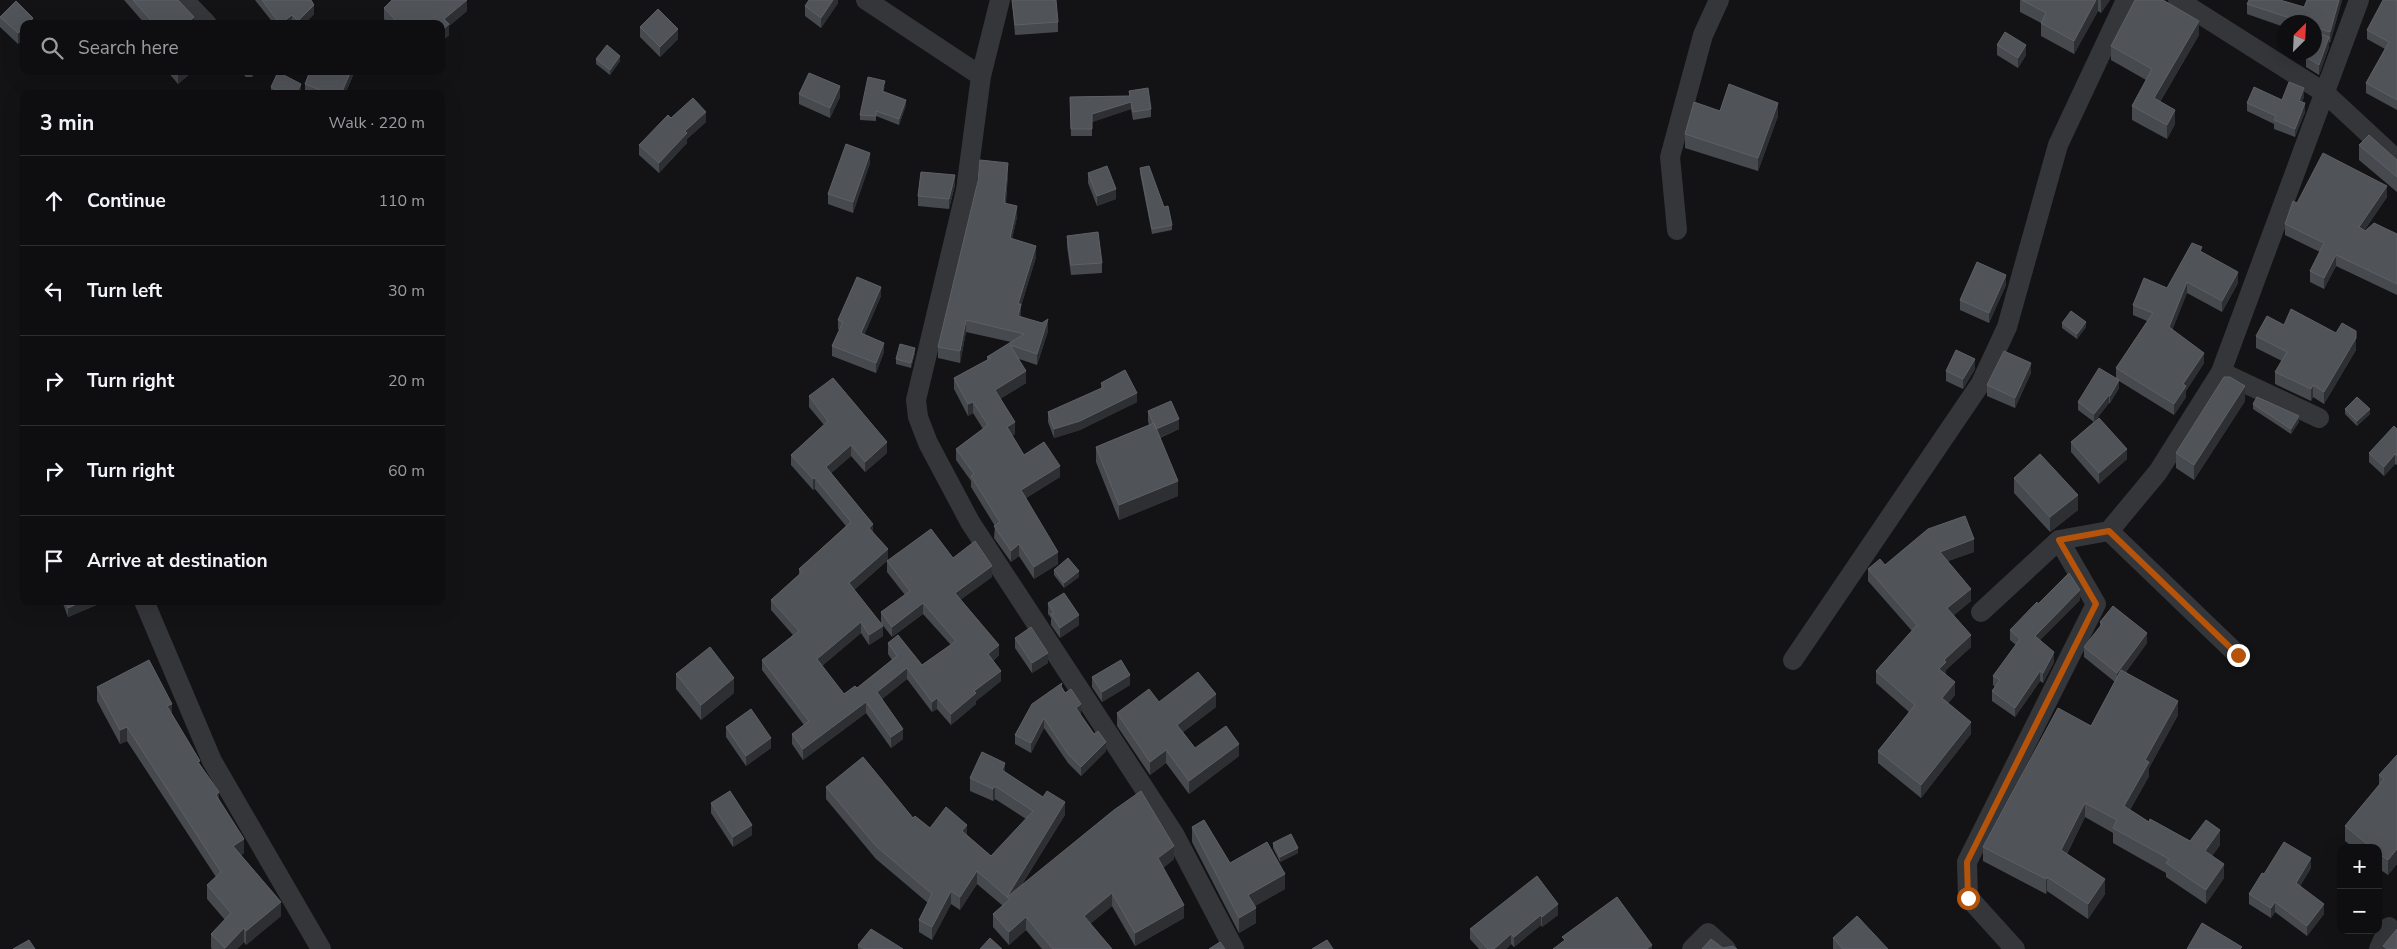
<!DOCTYPE html>
<meta charset="utf-8">
<style>
:root{--surface:#0e0e10;--page:#1c1c1e;--text:#f1f3f6;--muted:#9b9c9f;--line:#2e2e30}
body{margin:0;font-family:"Nunito Sans",sans-serif;background:var(--page);color:var(--text)}
.controls{position:absolute;right:15px;bottom:15px;display:grid;overflow:hidden;border-radius:10px;box-shadow:0 5px 20px #0002}
.controls button{width:45px;height:45px;display:grid;place-items:center;padding:0;border:0;border-bottom:1px solid var(--line);background:var(--surface);color:var(--text);font:25px sans-serif}
.compass{position:absolute;left:2277px;top:15px;width:45px;height:45px;border-radius:50%;background:var(--surface);box-shadow:0 5px 20px #0002;rotate:24deg}
.stop{position:absolute;width:15px;height:15px;margin:-11px;border:4px solid #b45309;border-radius:50%;background:#fff}
.stop.end{background:#b45309;border-color:#fff;box-shadow:0 1px 5px #0008}
.list{margin:0;padding:0;list-style:none}
h2{display:flex;justify-content:space-between;align-items:center;height:65px;margin:0;padding:0 20px;font-size:21px}
h2 small{font-size:16px;font-weight:400;color:var(--muted)}
.list li{display:grid;grid-template-columns:32px 1fr auto;gap:15px;align-items:center;box-sizing:border-box;height:90px;padding:0 20px;border-top:1px solid var(--line)}
.list b{display:block;font-size:19px;white-space:nowrap}
.list em{font-size:16px;font-style:normal;color:var(--muted)}
.icon{flex:none;width:28px;height:28px;fill:none;stroke:currentColor;stroke-width:2;stroke-linecap:round;stroke-linejoin:round}
.map{position:relative;flex:none;width:2397px;height:949px;overflow:hidden}
.search{position:absolute;background:var(--surface);box-shadow:0 5px 20px #0002;left:20px;top:20px;width:425px;height:55px;display:flex;align-items:center;gap:12px;box-sizing:border-box;padding:0 18px;border-radius:10px;color:var(--muted);font-size:19px}
.panel{position:absolute;background:var(--surface);box-shadow:0 5px 20px #0002;left:20px;top:90px;width:425px;height:515px;border-radius:10px}
.map>svg:first-child{display:block}
.lines{fill:none;stroke-linecap:round;stroke-linejoin:round}
.street{stroke:#34363a;stroke-width:20}
.wall{fill:#46494d}
.shaded-wall{fill:#2d2f32}
.building{fill:#505358;stroke:#5d6167}
.route{stroke:#b45309;stroke-width:6}
</style>
<div class="map">
<svg width="2397" height="949" viewBox="0 0 2397 949">
<rect width="100%" height="100%" fill="#131315"/>
<g class="lines">
<path class="street" d="M184,0L207,24
M866,0L981,76
M1000,0L981,76L966,190L916,400L918,417L928,443L970,522L1174,834L1234,949
M2178,0L2325,93L2397,160
M1677,230L1670,157L1703,35L1719,0
M2221,372L2319,418
M2109,531L2238,655
M144,601L212,761L321,949
M1981,612L2059,540L2109,531L2158,472L2221,372L2359,0
M1793,660L1981,383L2007,327L2058,145L2126,0
M1692,949L1708,933L1726,949
M2015,949L1968,897L1967,862L2096,604L2059,540
M2379,949L2389,927"/>
</g>
<path class="wall" d="M124,0H178L194,24H145Z
M255,0H311L314,14L304,24H274Z
M838,0V3L821,28L805,16V6Z
M1012,0L1058,22V32L1015,35Z
M2020,0H2110L2101,13L2098,11L2074,54L2041,36V23L2020,12Z
M2342,0L2330,43L2329,42V47L2319,75L2306,67V57L2314,52V22H2284V27L2247,14V4L2304,7Z
M2397,0V110L2366,93V83L2385,49L2367,39V30Z
M384,8L467,11L449,26V35L441,42V24H388L384,19Z
M0,17L33,24L18,44L0,27Z
M640,27L678,39L660,57L640,37Z
M2199,35L2160,102L2175,124L2167,139L2132,120V106L2146,80L2111,60V46Z
M1997,45L2026,55L2018,68L1997,55Z
M596,59L620,61L610,75L596,64Z
M167,71H191V73L178,84Z
M240,71H257L252,77H246Z
M310,71H355L345,94H305V84Z
M885,86L883,92L906,105L899,125L876,116V121L860,120V115Z
M271,87L301,94H271Z
M1129,91L1151,109V117L1133,120L1131,109L1092,122V136H1071L1070,97L1129,96Z
M799,94L840,97L830,118L799,104Z
M2304,97L2302,102L2305,112L2295,137L2274,129V124L2247,111V103L2282,100Z
M1720,111L1778,116L1758,171L1685,148V134Z
M671,118L706,122L687,139V143L659,173L639,155V145Z
M2359,145L2397,160V192L2359,160Z
M870,163L853,213L828,204V194Z
M1140,168L1164,207L1172,225V230L1152,234L1140,173Z
M1088,173L1116,199L1097,206L1088,183Z
M1008,174L1006,203L1017,217L1012,238L1036,257L1021,306L1020,316L1048,331L1037,365L1019,359L1026,383L1000,399L1015,434L1012,436L1024,455L1060,477L1026,498L1058,564L1034,579L1019,556L1011,562L994,538L995,526L971,487V481L956,460V449L983,429L973,413L968,416L954,389V378L987,360V357L1011,342L966,332L960,363L938,358V347Z
M955,185L949,209L918,206V196Z
M2387,197L2364,231H2365L2397,234V295L2336,266L2324,289L2310,282V271L2320,252L2285,235V224L2297,203Z
M1067,236L1102,263V273L1071,275L1067,246Z
M2202,252L2238,283L2222,312L2187,293L2172,330L2204,363L2186,391V397L2174,415L2119,381V388L2110,403H2109L2095,421L2127,459L2099,484L2071,452V442L2094,422L2078,410V402L2116,378V368L2147,321L2133,315V305L2167,288Z
M2006,285L1989,323L1960,310V300Z
M881,296L864,335L884,352L876,373L832,356V346L840,330L838,329V320Z
M2062,323L2086,327L2077,339L2062,328Z
M2284,325L2356,350L2324,404L2313,397L2311,401L2275,384V372L2282,361L2256,348V336Z
M915,353L911,368L896,364V359Z
M1975,369L1963,389L1946,381V371Z
M2031,373L2015,408L1987,396V385Z
M1101,383L1137,402L1080,430L1054,438L1048,422V412L1101,389Z
M809,396L887,453L865,472L851,456L831,473L873,532L888,560L854,590L883,636L869,645L861,633L822,666L844,694L857,688L892,660L888,654V643L922,665L951,645L923,614L892,637L881,623V612L905,595L887,572V561L953,558L992,577L960,600L999,655L993,661L1001,681L976,701V704L951,725L937,709L932,712L907,679L882,699L903,739L891,748L866,713L803,760L792,744V734L804,725L762,670V660L793,635L771,610V600L799,575V569L846,526L815,489L813,490L791,465V455L824,425L809,407Z
M2245,401L2194,480L2176,468V453Z
M2253,404L2299,422L2291,434L2253,409Z
M2345,409L2370,414L2357,426L2345,414Z
M1148,411L1179,429L1160,438L1178,496L1119,520L1096,462V447L1149,425L1148,421Z
M2397,429V465L2395,464L2384,476L2369,462V453Z
M2014,478L2078,510L2050,532L2014,493Z
M1974,552L1948,561L1971,601L1954,615L1971,647L1946,670V675L1955,695L1948,703L1971,734L1921,798L1878,763V751L1909,712L1876,683V671L1912,631L1868,581V569Z
M1054,570L1079,577L1064,588L1054,575Z
M2080,600L2040,640L2054,662L2044,681L2043,683L2040,681L2015,717L1992,701V691L1995,687L1993,685V676L2016,645L2010,640V630L2038,604Z
M62,601H106L68,617Z
M1048,603L1079,625L1060,638L1051,625V618L1048,614Z
M2100,622L2147,643L2126,672L2178,715L2149,768V776L2130,810L2149,822L2190,841L2220,845L2212,856L2224,878L2206,904L2166,877V873L2113,843V833L2085,817L2067,854L2105,894L2088,919L2047,891L2046,894L1983,861V847L2091,726L2115,682L2084,657V647L2100,627Z
M1015,638L1048,663L1032,673L1015,648Z
M676,674L734,693L701,720L676,689Z
M1092,677L1130,685L1102,702L1092,687Z
M97,687L172,714L219,800L244,853L241,855L281,916L246,945L244,942L237,949H212L211,948V934L225,920L207,899V885L216,877L127,741L120,744L97,701Z
M1062,688L1081,714H1080L1106,751L1081,776L1068,763L1044,728L1031,753L1015,744V735Z
M1159,702L1216,707L1183,732L1195,748L1239,756L1189,794L1166,763L1150,775L1117,726V713Z
M726,727L771,748L746,766L726,737Z
M2397,755V864L2388,875L2378,868V848H2354L2345,841V826L2379,785V775Z
M1005,772L1065,815L1021,886L1174,859L1163,868L1184,918L1135,946L1112,906L1090,924L1112,949H1042L1026,930L1009,945L993,927V914L1003,906L977,884L960,910L951,904L932,940L919,932V920L928,903L876,859L826,799V787L913,818L930,828L967,836L991,856L1026,819L995,799L993,801L970,791V778Z
M711,803L752,835L733,847L711,813Z
M1192,827L1230,863L1285,889L1255,906L1256,923L1239,933L1192,842Z
M1273,843L1298,853L1280,862L1273,848Z
M2311,868L2300,886L2324,914L2307,936L2275,912L2271,918L2249,904V894L2264,874Z
M1558,904V915L1542,927L1541,925L1514,947L1511,944L1506,949H1479L1470,939V929Z
M1833,938L1888,949H1833Z
M858,945L903,949H858Z"/>
<path class="shaded-wall" d="M467,0V11L449,26V35L441,42V31L444,19Z
M833,0H838V3L821,28V18Z
M2096,0H2098V11L2074,54V41Z
M2101,0H2110L2101,13Z
M2339,0H2342L2330,43V32Z
M314,5V14L304,24H298V21Z
M292,15V24H281Z
M194,17V24H186Z
M33,18V24H28Z
M2199,21V35L2154,112V98Z
M24,28V38L18,44V33Z
M678,29V39L660,57V47Z
M2329,37V47L2319,75V65Z
M2026,45V55L2018,68V58Z
M620,56V61L610,75V70Z
M181,71H191V73L178,84V74Z
M252,71H257L252,77Z
M351,71H355L345,94H341Z
M301,84V94H296Z
M840,86V97L830,118V108Z
M2304,88V97L2299,109V101Z
M906,100V105L899,125V119Z
M1131,102V109L1092,122V114Z
M1778,103V116L1758,171V158Z
M2305,103V112L2295,137V129Z
M2175,110V124L2167,139V125Z
M706,112V122L687,139V143L659,173V163L685,131Z
M870,153V163L853,213V202Z
M1008,163V174L1004,214V203Z
M955,175V185L949,209V199Z
M2387,186V197L2359,238V227Z
M1116,189V199L1097,206V196Z
M1017,206V217L1010,249V238Z
M1036,246V257L1021,306V316L1018,327V304Z
M2336,255V266L2324,289V278Z
M2238,272V283L2222,312V301Z
M2006,275V285L1989,323V313Z
M2187,282V293L2169,338V327Z
M881,287V296L861,343V333Z
M1048,319V331L1037,365V354Z
M966,320V332L960,363V351Z
M2086,322V327L2077,339V334Z
M2356,338V350L2324,404V392Z
M884,343V352L876,373V363Z
M915,348V353L911,368V363Z
M2204,353V363L2186,391V397L2174,415V404L2183,384Z
M1975,359V369L1963,389V379Z
M2031,363V373L2015,408V398Z
M1026,371V383L995,402V390Z
M2119,380V388L2110,403V396Z
M2313,385V397L2311,401V389Z
M2245,386V401L2194,480V465Z
M1137,393V402L1080,430L1054,438V429Z
M2109,395V403L2094,422V414Z
M973,402V413L968,416V404Z
M2370,409V414L2357,426V421Z
M2299,416V422L2291,434V429Z
M1179,419V429L1156,439V429Z
M1015,422V434L1007,439V427Z
M887,442V453L865,472V462Z
M851,445V456L826,478V467Z
M2127,449V459L2099,484V473Z
M2395,454V464L2384,476V467Z
M1060,466V477L1021,501V490Z
M815,478V489L813,490V479Z
M1178,481V496L1119,520V505Z
M2078,495V510L2050,532V517Z
M873,524V535L869,528Z
M1974,539V552L1940,564V552Z
M1019,544V556L1011,562V551Z
M888,549V560L849,594V583Z
M1058,552V564L1034,579V567Z
M992,566V577L955,604V593Z
M1079,571V577L1064,588V583Z
M1971,589V601L1947,621V608Z
M2080,590V600L2035,645V636Z
M83,601H106L68,617V608Z
M923,603V614L892,637V627Z
M1079,615V625L1060,638V628Z
M861,622V633L817,670V659Z
M883,626V636L869,645V635Z
M2147,633V643L2117,684V673Z
M1971,635V647L1946,670V674L1939,682V669L1944,660Z
M999,645V655L988,665V654Z
M2054,652V662L2043,683V673Z
M1048,653V663L1032,673V663Z
M907,668V679L877,703V692Z
M1001,671V681L976,701V704L951,725V714L974,691Z
M2040,671V681L2015,717V708Z
M1130,675V685L1102,702V692Z
M734,678V693L701,720V705Z
M1955,682V695L1942,711V698Z
M1216,694V707L1177,737V725Z
M937,698V709L932,712V702Z
M2178,701V715L2149,768V776L2124,821V806L2145,760Z
M866,702V713L803,760V749Z
M172,704V718L167,706Z
M1081,704V714L1076,717V708Z
M1044,718V728L1031,753V743Z
M1971,722V734L1921,798V785Z
M127,727V741L120,744V730Z
M903,729V739L891,748V737Z
M771,738V748L746,766V756Z
M1106,742V751L1081,776V767Z
M1239,744V756L1189,794V781Z
M1166,750V763L1150,775V762Z
M1005,763V775L1002,770Z
M995,786V799L993,801V789Z
M219,792V806L216,795Z
M1065,802V815L1010,903V899L1007,897V909V897Z
M2085,803V817L2061,865V850Z
M752,825V835L733,847V837Z
M967,825V837L962,831Z
M2220,830V845L2205,865V851Z
M244,839V853L233,860V846Z
M1174,846V859L1158,872V858Z
M1298,848V853L1280,862V857Z
M2397,849V864L2388,875V860Z
M2311,858V868L2296,893V883Z
M2224,864V878L2206,904V890Z
M977,871V884L960,910V897Z
M1285,874V889L1248,910V895Z
M2047,877V891L2046,894V879Z
M2105,879V894L2088,919V904Z
M951,891V904L932,940V927Z
M1112,893V906L1084,929V916Z
M281,902V916L246,945V931Z
M2275,902V912L2271,918V908Z
M1558,904V915L1542,927V917Z
M2324,904V914L2307,936V926Z
M1184,905V918L1135,946V933Z
M1256,908V923L1239,933V918Z
M1541,915V925L1514,947V937Z
M1026,917V930L1009,945V932Z
M244,928V942L237,949H225V948Z
M1511,934V944L1506,949H1494Z
M1652,945V949H1647Z"/>
<path class="building" d="M133,0H178L194,17L186,24H154Z
M262,0H311L314,5L298,21L292,15L280,24Z
M392,0H467L444,19L449,24L441,31V24H399L384,8Z
M809,0H833L821,18L805,6Z
M1012,0H1056L1058,22L1015,25Z
M2022,0H2096L2074,41L2041,23L2046,13Z
M2135,0H2163L2199,21L2154,98L2175,110L2167,125L2132,106L2152,69L2111,46Z
M2249,0H2280L2304,7L2307,0H2339L2330,32L2314,27V22H2302L2247,4Z
M2383,0H2397V100L2366,83L2389,42L2367,30Z
M16,1L33,18L28,24H24V28L18,33L0,17Z
M658,9L678,29L660,47L640,27Z
M2005,32L2026,45L2018,58L1997,45Z
M2315,32L2329,37L2319,65L2306,57L2308,52H2314Z
M607,45L620,56L610,70L596,59Z
M310,71H351L341,94H330L305,84Z
M278,72L301,84L296,94H285L271,87Z
M809,73L840,86L830,108L799,94Z
M868,77L885,81L882,91L906,100L899,119L876,111V116L860,115Z
M2289,82L2304,88L2299,101L2305,103L2295,129L2274,120L2276,116L2247,103L2254,87L2282,100Z
M1729,84L1778,103L1758,158L1685,134L1694,102L1720,111Z
M1148,88L1151,109L1133,112L1131,102L1092,114V129H1071L1070,97L1130,96L1129,91Z
M693,98L706,112L685,131L687,133L659,163L639,145L668,115L671,118Z
M2369,135L2397,160V177L2359,145Z
M846,144L870,153L853,202L828,194Z
M2323,153L2387,186L2359,227L2365,231L2374,223L2397,234V284L2336,255L2324,278L2310,271L2324,243L2285,224L2293,201L2297,203Z
M980,160L1008,163L1004,203L1017,206L1010,238L1036,246L1018,304H1021L1018,316L1042,323L1048,319L1037,354L1010,345L1026,371L995,390L1015,422L1007,427L1024,455L1044,442L1060,466L1021,490L1058,552L1034,567L1019,544L1011,551L994,526L1000,522L971,476L974,474L956,449L988,425L973,402L968,404L954,378L991,358L987,357L1024,334L966,320L960,351L938,347L978,181Z
M1107,166L1116,189L1097,196L1088,173Z
M1149,166L1164,207L1168,206L1172,225L1152,229L1140,168Z
M921,172L955,175L949,199L918,196Z
M1098,232L1102,263L1071,265L1067,236Z
M2192,243L2202,247L2200,251L2238,272L2222,301L2187,282L2169,327L2204,353L2183,384L2186,386L2174,404L2116,368L2153,313L2133,305L2144,278L2167,288Z
M1977,262L2006,275L1989,313L1960,300Z
M857,277L881,287L861,333L884,343L876,363L832,346L843,322L838,320Z
M2291,309L2336,333L2342,323L2356,331V338L2324,392L2313,385L2311,389L2275,372L2287,352L2256,336L2267,316L2284,325Z
M2071,311L2086,322L2077,334L2062,323Z
M900,344L915,348L911,363L896,359Z
M1956,350L1975,359L1963,379L1946,371Z
M2004,351L2031,363L2015,398L1987,385Z
M2099,368L2119,380L2110,396L2109,395L2094,414L2078,402Z
M1125,370L1137,393L1080,421L1054,429L1048,412L1104,387L1101,383Z
M2224,377H2230L2245,386L2194,465L2176,453Z
M833,378L887,442L865,462L851,445L826,467L873,524L869,528L888,549L849,583L883,626L869,635L861,622L817,659L844,694L855,686L857,688L897,656L888,643L898,635L922,665L956,641L923,603L892,627L881,612L910,591L887,561L931,529L953,558L975,541L992,566L955,593L999,645L988,654L1001,671L974,691L976,693L951,714L937,698L932,702L907,668L877,692L903,729L891,737L866,702L803,749L792,734L809,721L762,660L799,631L771,600L802,572L799,569L851,522L815,478L813,479L791,455L828,421L809,396Z
M2257,397L2299,416L2291,429L2253,404Z
M2357,397L2370,409L2357,421L2345,409Z
M1171,401L1179,419L1156,429L1148,411Z
M2099,418L2127,449L2099,473L2071,442Z
M1154,423L1178,481L1119,505L1096,447Z
M2394,426L2397,429V456L2395,454L2384,467L2369,453Z
M2040,454L2078,495L2050,517L2014,478Z
M1965,516L1974,539L1940,552L1971,589L1947,608L1971,635L1944,660L1946,662L1939,669L1955,682L1942,698L1971,722L1921,785L1878,751L1915,705L1876,671L1917,625L1868,569L1880,559L1885,565L1928,529Z
M1068,558L1079,571L1064,583L1054,570Z
M2069,573L2080,590L2035,636L2054,652L2044,671L2043,673L2040,671L2015,708L1992,691L2000,680L1993,676L2020,639L2010,630L2037,602L2038,604Z
M1064,593L1079,615L1060,628L1051,614L1054,613L1048,603Z
M66,601H83L68,608Z
M2113,606L2147,633L2117,673L2084,647L2102,624L2100,622Z
M1031,627L1048,653L1032,663L1015,638Z
M710,647L734,678L701,705L676,674Z
M149,660L172,704L167,706L200,761L198,762L219,792L216,795L244,839L233,846L281,902L246,931L244,928L225,948L211,934L231,913L207,885L221,872L127,727L120,730L97,687Z
M1121,660L1130,675L1102,692L1092,677Z
M2121,670L2178,701L2145,760L2149,762L2124,806L2149,822L2150,819L2190,841L2206,820L2220,830L2205,851L2224,864L2206,890L2166,863L2169,859L2113,828L2117,820L2085,803L2061,850L2105,879L2088,904L2047,877L2046,879L1983,847L2058,708L2091,726Z
M1198,672L1216,694L1177,725L1195,748L1226,726L1239,744L1189,781L1166,750L1150,762L1117,713L1149,689L1159,702Z
M1062,683L1061,686L1065,693L1071,689L1081,704L1076,708L1094,734L1098,731L1106,742L1081,767L1068,754L1044,718L1031,743L1015,735L1032,704Z
M751,709L771,738L746,756L726,727Z
M982,752L1005,763L1002,770L1043,797L1047,791L1065,802L1007,897L977,871L960,897L951,891L932,927L919,920L932,894L876,846L826,787L863,757L913,818L915,816L930,828L946,807L967,825L962,831L991,856L1033,811L995,786L993,789L970,778Z
M2397,755V849L2388,860L2378,853V848H2372L2345,826L2384,779L2379,775Z
M730,791L752,825L733,837L711,803Z
M1141,791L1174,846L1158,858L1184,905L1135,933L1112,893L1084,916L1112,949H1053L1026,917L1009,932L993,914L1010,899L1007,897L1114,810Z
M1204,820L1230,863L1267,842L1285,874L1248,895L1256,908L1239,918L1192,827Z
M1291,834L1298,848L1280,857L1273,843Z
M2284,842L2311,858L2296,883L2324,904L2307,926L2275,902L2271,908L2249,894L2262,873L2264,874Z
M1537,876L1558,904L1542,917L1541,915L1514,937L1511,934L1494,949H1488L1470,929Z
M1617,897L1652,945L1647,949H1553L1565,940L1562,937Z
M1857,916L1888,949H1843L1833,938Z
M2202,923L2242,947L2240,949H2187Z
M871,929L903,949H865L858,945Z
M2397,929V949H2387L2383,946Z
M990,938L1002,949H980Z
M1711,939L1723,948L1733,946L1737,949H1702Z
M29,940L35,949H13Z
M1327,940L1333,949H1312Z
M1220,942L1225,949H1209Z"/>
<g class="lines">
<path class="route" d="M1968,898L1967,862L2096,604L2059,540L2109,531L2238,655"/>
</g>
</svg>
<div class="controls">
<button>+</button>
<button>−</button>
</div>
<svg class="compass" viewBox="-18 -18 36 36"><path d="M0-13l5 13h-10z" fill="#e53935"/><path d="M0 13l5-13h-10z" fill="#9b9c9f"/></svg>
<div class="stop" style="left:1968px;top:898px"></div>
<div class="stop end" style="left:2238px;top:655px"></div>
<div class="search"><svg class="icon" aria-label="search" viewBox="0 0 24 24"><circle cx="10" cy="10" r="6"/><path d="M15 15l6 6"/></svg>Search here</div>
<section class="panel">
<h2>3 min<small>Walk · 220 m</small></h2>
<ul class="list">
<li><svg class="icon" aria-label="ahead" viewBox="0 0 24 24"><path d="M12 20V5M6 11l6-6 6 6"/></svg><div><b>Continue</b></div><em>110 m</em></li>
<li><svg class="icon" aria-label="left" viewBox="0 0 24 24"><path d="M17 20v-9H6M10 6l-5 5 5 5"/></svg><div><b>Turn left</b></div><em>30 m</em></li>
<li><svg class="icon" aria-label="right" viewBox="0 0 24 24"><path d="M7 20v-9h11M14 6l5 5-5 5"/></svg><div><b>Turn right</b></div><em>20 m</em></li>
<li><svg class="icon" aria-label="right" viewBox="0 0 24 24"><path d="M7 20v-9h11M14 6l5 5-5 5"/></svg><div><b>Turn right</b></div><em>60 m</em></li>
<li><svg class="icon" aria-label="arrive" viewBox="0 0 24 24"><path d="M6 21V4h12l-3 4 3 4H6"/></svg><div><b>Arrive at destination</b></div></li>
</ul>
</section>
</div>
